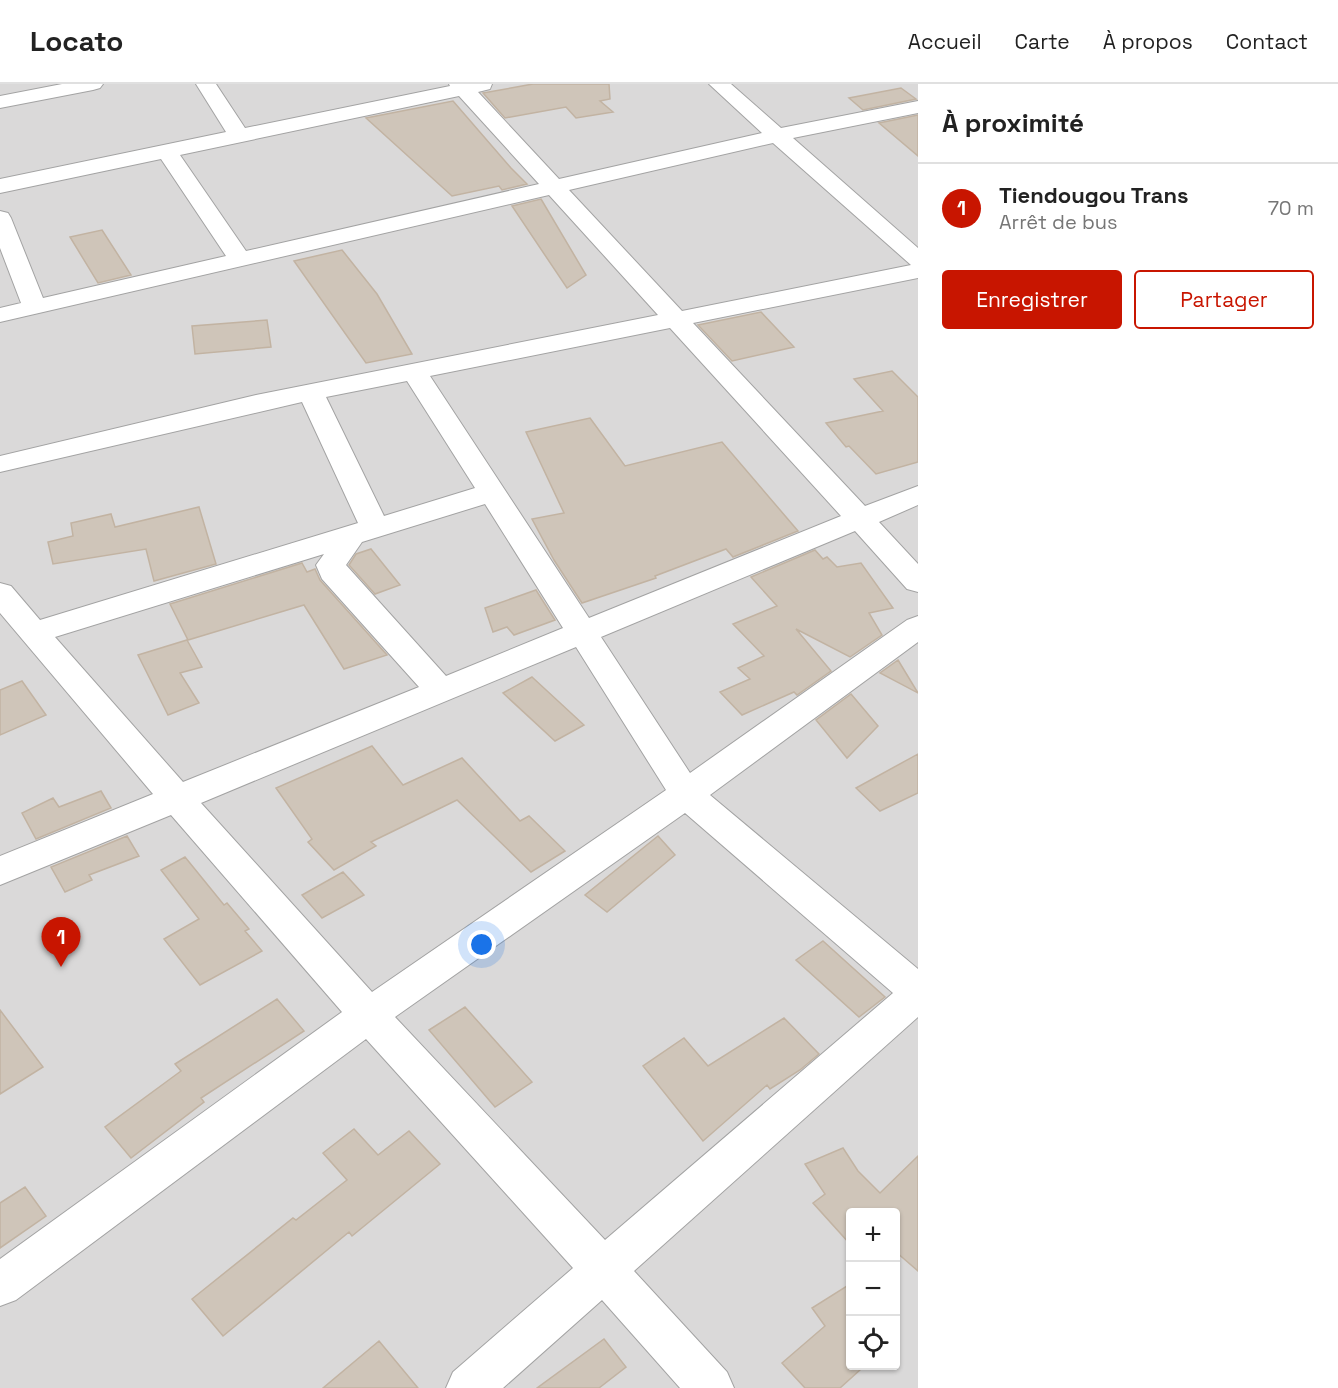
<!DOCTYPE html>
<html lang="fr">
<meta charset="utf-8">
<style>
:root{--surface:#fff;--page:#f6f6f6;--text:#222;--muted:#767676;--line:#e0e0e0;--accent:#c81500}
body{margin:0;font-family:"Space Grotesk",sans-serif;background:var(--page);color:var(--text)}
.controls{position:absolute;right:18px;bottom:18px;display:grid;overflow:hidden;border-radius:6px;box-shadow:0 2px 4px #0004}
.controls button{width:54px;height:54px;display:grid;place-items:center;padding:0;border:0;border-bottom:2px solid var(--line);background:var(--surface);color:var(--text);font:30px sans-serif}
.you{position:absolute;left:482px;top:861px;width:21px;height:21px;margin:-15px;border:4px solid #fff;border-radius:50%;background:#1a73e8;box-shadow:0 0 0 9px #1a73e833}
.badge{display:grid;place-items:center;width:39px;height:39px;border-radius:50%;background:var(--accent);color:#fff;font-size:20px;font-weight:700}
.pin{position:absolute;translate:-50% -50px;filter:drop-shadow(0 2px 3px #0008)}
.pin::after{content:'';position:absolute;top:32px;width:21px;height:18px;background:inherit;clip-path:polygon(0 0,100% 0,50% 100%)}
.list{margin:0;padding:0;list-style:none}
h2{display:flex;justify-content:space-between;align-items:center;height:78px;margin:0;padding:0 24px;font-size:26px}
h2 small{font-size:20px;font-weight:400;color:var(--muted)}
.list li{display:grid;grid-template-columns:39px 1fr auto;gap:18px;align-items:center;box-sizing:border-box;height:90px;padding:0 24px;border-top:2px solid var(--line)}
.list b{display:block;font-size:22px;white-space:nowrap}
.list p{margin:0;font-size:20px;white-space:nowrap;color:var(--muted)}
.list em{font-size:20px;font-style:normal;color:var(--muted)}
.actions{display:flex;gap:12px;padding:18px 24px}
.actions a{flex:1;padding:14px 0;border:2px solid var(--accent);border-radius:6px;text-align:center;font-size:21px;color:var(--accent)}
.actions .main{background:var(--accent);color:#fff}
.icon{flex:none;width:33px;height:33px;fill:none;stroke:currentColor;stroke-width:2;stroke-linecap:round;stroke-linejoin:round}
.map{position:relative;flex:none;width:918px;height:1304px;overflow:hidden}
header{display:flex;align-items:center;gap:36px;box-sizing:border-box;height:84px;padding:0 30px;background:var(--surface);border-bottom:2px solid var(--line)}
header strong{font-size:28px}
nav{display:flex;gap:33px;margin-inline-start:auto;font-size:21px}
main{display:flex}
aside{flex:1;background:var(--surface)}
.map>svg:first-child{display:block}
.residential{fill:#dad9d9;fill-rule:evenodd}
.building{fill:#cfc5b9;stroke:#c2b3a2;stroke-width:1.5}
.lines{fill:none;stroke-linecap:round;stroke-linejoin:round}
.minor-casing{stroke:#a3a3a3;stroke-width:2}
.minor{fill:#fff;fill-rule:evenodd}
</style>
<header>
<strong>Locato</strong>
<nav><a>Accueil</a><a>Carte</a><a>À propos</a><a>Contact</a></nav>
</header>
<main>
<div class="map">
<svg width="918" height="1304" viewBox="0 0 918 1304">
<rect width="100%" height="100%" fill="#efece1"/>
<path class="residential" d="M0,0H918V1304H0ZM850,1128H896V1282H850Z"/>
<path class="building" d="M533,0H609L610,15L600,17L613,28L576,34L566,23L505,34L483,9Z
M901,4L916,15L863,26L849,14Z
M453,17L511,84L527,100L502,106L499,102L452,112L366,34Z
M918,31V72L879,39Z
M541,115L586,191L567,204L512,122Z
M102,146L131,191L98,199L70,153Z
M342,166L377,210L412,270L366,279L294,177Z
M761,228L794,263L732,277L698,241Z
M267,236L271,263L195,270L192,242Z
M892,287L918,313V378L876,390L849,362L846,363L826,339L883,327L854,295Z
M590,334L625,382L722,358L798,447L733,473L726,465L655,492L656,494L582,519L554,476L532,435L564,429L526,348Z
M199,423L216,480L154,497L146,465L53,480L48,458L73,452L71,439L111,430L115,443Z
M371,465L400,501L375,510L349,481L356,470Z
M815,466L823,475L827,473L837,483L861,479L893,524L869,529L882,551L850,573L796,545L831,587L797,611L794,608L742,631L720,608L750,595L738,584L764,572L733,540L777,522L751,493Z
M302,479L307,488L315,485L320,496L387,571L344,585L304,521L188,556L170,520Z
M536,506L555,536L514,551L507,543L493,548L485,524Z
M187,556L202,583L180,589L199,619L168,631L138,571Z
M898,576L918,609L880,589Z
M532,593L584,641L555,657L503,609Z
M22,597L46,631L0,651V606Z
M851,610L878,642L847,674L816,636Z
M372,662L403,701L462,674L520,737L529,732L565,767L531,788L457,716L371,758L376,762L334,786L308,758L312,755L276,704Z
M918,670V709L880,727L856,704Z
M101,707L111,724L36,755L22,729L53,714L59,723Z
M127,752L139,772L89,791L92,796L65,808L51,783Z
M658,752L675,771L607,828L585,811Z
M185,773L224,821L227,819L249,845L245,847L262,867L200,901L164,855L199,835L161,786Z
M343,788L364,811L322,834L302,811Z
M823,857L885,913L859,933L796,876Z
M277,915L304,947L201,1014L204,1018L131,1074L105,1043L181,987L175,980Z
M465,923L532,998L495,1023L429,946Z
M0,926L43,983L0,1010Z
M784,934L819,970L800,986L770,1005L767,1001L703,1057L643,982L684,954L708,982Z
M354,1045L378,1071L409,1047L440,1080L352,1152L349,1148L223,1252L192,1215L293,1134L296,1136L347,1096L323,1069Z
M843,1064L858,1087L880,1109L918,1072V1187L896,1168V1128H850V1160L813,1119L825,1110L805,1080Z
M25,1103L46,1132L0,1164V1119Z
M850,1200V1281H856L860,1286L840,1304H805L782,1279L825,1242L812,1224Z
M604,1255L626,1283L599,1304H537Z
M379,1257L418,1304H323Z"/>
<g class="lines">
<g class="minor-casing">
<path id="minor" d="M62,0H103L100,4L93,6L0,24V12Z
M196,0H216L245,44L450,2L449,0H492L490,5L478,8L559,95L762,49L709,0H731L781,44L918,17V29L793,54L918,164V194L693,239L865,422L918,402V421L879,438L918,480V508L907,505L855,447L601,553L690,689L907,536L918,532V558L710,711L918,885V933L634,1187L727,1288L734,1304H680L602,1216L503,1304H446L453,1288L573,1184L366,955L16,1216L0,1222V1175L342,928L171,731L0,801V772L153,710L0,529V499L11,502L40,536L358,439L302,318L0,388V372L256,311L658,231L549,111L0,238V224L21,219L0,164V127L8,129L11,134L43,214L226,172L161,75L0,109V95L226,48ZM459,12L539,100L246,167L180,71ZM773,59L911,181L682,227L569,106ZM670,244L841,432L589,534L430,292ZM407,297L475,404L384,432L326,313ZM485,420L563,544L446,592L346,481L362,458ZM324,470L316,481L322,495L419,603L183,698L55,553ZM576,563L666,706L372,908L201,719ZM685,729L893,909L605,1156L395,933Z"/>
</g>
<use href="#minor" class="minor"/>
</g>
</svg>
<div class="controls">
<button>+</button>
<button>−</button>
<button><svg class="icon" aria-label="locate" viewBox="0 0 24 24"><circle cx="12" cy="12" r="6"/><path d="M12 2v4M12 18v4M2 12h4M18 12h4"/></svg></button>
</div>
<div class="you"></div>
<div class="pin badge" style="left:61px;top:883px">1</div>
</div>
<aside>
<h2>À proximité<small></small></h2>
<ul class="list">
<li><span class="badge">1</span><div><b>Tiendougou Trans</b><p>Arrêt de bus</p></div><em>70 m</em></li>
</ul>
<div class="actions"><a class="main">Enregistrer</a><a>Partager</a></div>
</aside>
</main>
